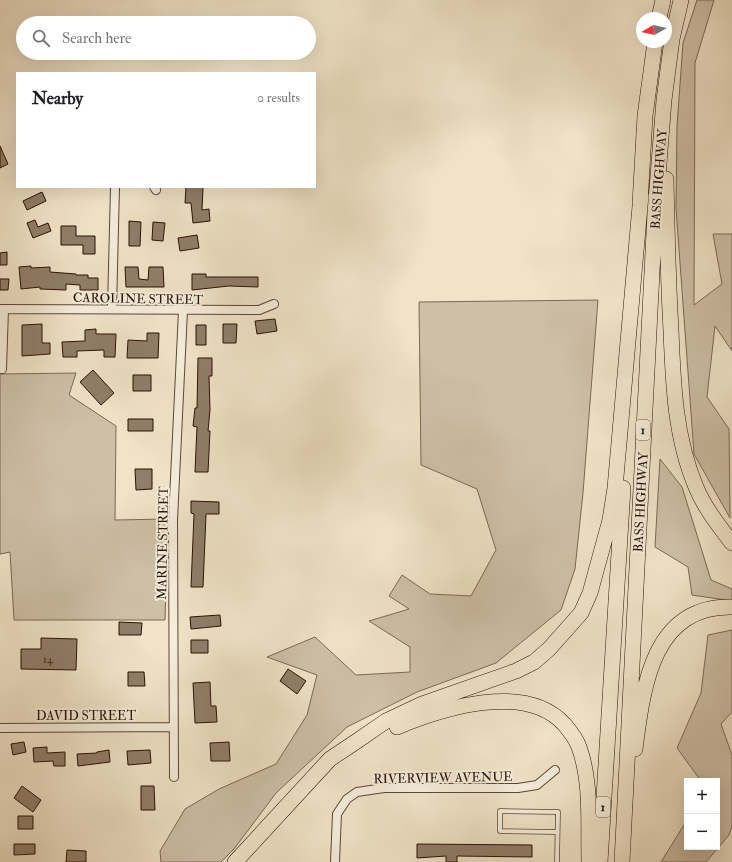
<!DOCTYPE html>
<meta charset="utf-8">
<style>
:root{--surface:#fff;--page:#f6f6f6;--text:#202124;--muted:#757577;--line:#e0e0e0}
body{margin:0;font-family:"IM FELL Double Pica",serif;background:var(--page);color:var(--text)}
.controls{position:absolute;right:12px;bottom:12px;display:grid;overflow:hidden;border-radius:0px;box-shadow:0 4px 16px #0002}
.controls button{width:36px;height:36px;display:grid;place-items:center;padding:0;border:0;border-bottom:1px solid var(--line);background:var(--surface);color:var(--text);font:20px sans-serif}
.compass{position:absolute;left:636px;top:12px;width:36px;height:36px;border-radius:50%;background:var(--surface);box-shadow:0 4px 16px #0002;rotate:261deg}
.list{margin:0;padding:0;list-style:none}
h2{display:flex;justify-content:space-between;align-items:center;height:52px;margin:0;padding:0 16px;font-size:17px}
h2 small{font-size:13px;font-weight:400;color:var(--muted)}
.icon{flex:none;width:22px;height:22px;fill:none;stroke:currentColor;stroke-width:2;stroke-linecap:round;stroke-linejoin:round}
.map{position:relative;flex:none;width:732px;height:862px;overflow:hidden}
.search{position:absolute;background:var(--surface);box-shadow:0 4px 16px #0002;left:16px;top:16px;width:300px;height:44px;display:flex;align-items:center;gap:10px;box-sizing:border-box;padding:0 14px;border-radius:22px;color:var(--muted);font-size:15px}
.panel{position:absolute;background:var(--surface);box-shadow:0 4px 16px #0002;left:16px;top:72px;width:300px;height:116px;border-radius:0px}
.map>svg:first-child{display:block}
.green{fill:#cebfa7;stroke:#7c6856}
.building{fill:#907e6a;stroke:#291105}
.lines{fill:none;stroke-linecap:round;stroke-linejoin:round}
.lane-casing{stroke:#5b4636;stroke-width:5.5}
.street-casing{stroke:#5b4636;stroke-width:10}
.highway-casing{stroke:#291105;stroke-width:16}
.lane{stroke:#f5eddb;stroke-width:4}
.street{stroke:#f5eddb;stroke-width:8}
.highway{stroke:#f0e3c8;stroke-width:15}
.labels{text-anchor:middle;stroke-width:4;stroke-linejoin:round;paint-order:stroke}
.number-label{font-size:11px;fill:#432c1e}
.shield{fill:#f5eddb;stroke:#665345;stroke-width:1}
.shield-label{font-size:12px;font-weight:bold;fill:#291105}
.street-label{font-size:13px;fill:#291105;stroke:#f5eddb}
</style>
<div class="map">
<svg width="732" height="862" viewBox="0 0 732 862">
<rect width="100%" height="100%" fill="#f0e3c8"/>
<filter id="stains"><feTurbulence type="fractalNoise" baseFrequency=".005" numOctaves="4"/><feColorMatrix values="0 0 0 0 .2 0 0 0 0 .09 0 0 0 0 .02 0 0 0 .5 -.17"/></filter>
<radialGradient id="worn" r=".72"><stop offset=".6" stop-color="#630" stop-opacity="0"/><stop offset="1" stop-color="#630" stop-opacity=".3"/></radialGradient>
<path class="green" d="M697,0H714L695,63L694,305L722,284L713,234H732V351L715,326L707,397L729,429L730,518L694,454L676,208L677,126L683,43Z
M598,300L583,493L575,569L561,610L496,663L417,692L347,727L276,793L234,849L221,862H161L160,851L185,809L219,789L276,764L307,715L317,675L267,657L315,637L356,675L410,672V647L369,621L409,609L389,596L402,575L430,594L471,596L496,550L477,489L421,465L419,302Z
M76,373L69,395L116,426L115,520L168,519L165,620H14L10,552L0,554V374Z
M660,459L682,487L711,580L732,589V601L692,595L688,567L655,547Z
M732,630V712L721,724L732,755V827L729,835L706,862H661L687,820V847H717V781H701L677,748L701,693L708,635Z"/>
<path class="building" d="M0,146L8,164L0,168Z
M186,187H203L202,210L209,209L210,221L193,223L191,203H185Z
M42,192L46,201L27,210L23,201Z
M35,220L38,227L48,223L51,231L33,238L27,223Z
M129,221L141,222L140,246H129Z
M153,222L165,223L163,241L152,240Z
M61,226H76V236H95V254H83V245H61Z
M197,235L199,248L180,251L178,238Z
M7,252V265H0V253Z
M31,266V268L50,267V272L76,274V275H88V278H98V290H80V285L66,284V290L40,289V287L21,289L19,267Z
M125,267H138L139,279L148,280L149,267H163L164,287H126Z
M192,274H206V277H258V287L229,286L192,290Z
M0,279H9L8,290H0Z
M275,319L277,331L257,334L255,321Z
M42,324V343H50V354L22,356V325Z
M223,324H237L236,343H223Z
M196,325H206V345H196Z
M96,329V334H116L115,357H104V350L77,351V357H63L62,342L85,341V330Z
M147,333H159L158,358H127L128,340L147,341Z
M198,358H212V376H209L210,410L208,431H210L208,472H195L197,427L193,426L195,408H197Z
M93,370L114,393L101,405L80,382Z
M133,375H151V391H133Z
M128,419H153V431H128Z
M135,469H152V489L136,490Z
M191,501L219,502V514H206L203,587H191L194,514L191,513Z
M220,615L221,626L191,629L190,617Z
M119,622L142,623L141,635H119Z
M41,638L77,639L76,670L21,669V649H41Z
M191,640H208V653H191Z
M288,669L306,681L297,694L280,681Z
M128,672H144L145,686H128Z
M210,682L211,706H216L217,722L195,723L193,683Z
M24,742L26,752L13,755L11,744Z
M229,742L230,761H211L210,743Z
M47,747V753L65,752V766H54L53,761L34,762L33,748Z
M109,750L110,762L78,766L77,754L97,753V752Z
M150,750L151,763L128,765L127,751Z
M22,786L41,800L33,812L14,798Z
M141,786H154L155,810H141Z
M18,816H33V829H18Z
M14,844H35V854L14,855Z
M417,844L532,845V857L457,856V862H446V856L417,858Z
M67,850L86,851V862H66Z"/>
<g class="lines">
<g class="lane-casing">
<path id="lane" d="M557,862L558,812L500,811V831L557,832"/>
</g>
<g class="street-casing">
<path id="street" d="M154,187L156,190
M0,309L259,310L274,304
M112,309L115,187
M2,369L4,309
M0,728L173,727
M174,777L173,520L183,311
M335,862L337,814L347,799L357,792L384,788H518L537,785L555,770"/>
</g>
<g class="highway-casing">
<path id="highway" d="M659,18L663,0
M666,179C667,229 668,279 671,330C673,383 675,438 696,487C704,507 719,526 732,543
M640,204L645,116L655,42
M397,727C443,708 525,682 564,724C570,731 576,738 579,747C592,783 588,824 589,862
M635,749C643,688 652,605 732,607
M235,862L330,759L357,741L386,721L422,704L516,671L534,662L549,649L581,613L590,593L610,520L615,488L641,195
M600,862L623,488
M622,862L655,213L664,100L672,39L681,0"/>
</g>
<use href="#lane" class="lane"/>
<use href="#street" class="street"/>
<use href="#highway" class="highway"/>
</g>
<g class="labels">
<g class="number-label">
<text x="48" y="663">14</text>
</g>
<g class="shield">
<rect x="636" y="420" width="14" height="20" rx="3"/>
<rect x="596" y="797" width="14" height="20" rx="3"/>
</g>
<g class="shield-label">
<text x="643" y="434">1</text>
<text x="603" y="811">1</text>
</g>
<g class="street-label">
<text transform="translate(658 179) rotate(-86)" y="5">BASS HIGHWAY</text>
<text transform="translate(138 298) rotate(1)" y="5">CAROLINE STREET</text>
<text transform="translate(640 502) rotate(-87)" y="5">BASS HIGHWAY</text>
<text transform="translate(162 543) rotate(-89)" y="5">MARINE STREET</text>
<text x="86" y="720">DAVID STREET</text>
<text transform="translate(443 777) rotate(-1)" y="5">RIVERVIEW AVENUE</text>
</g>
</g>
<rect width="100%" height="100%" filter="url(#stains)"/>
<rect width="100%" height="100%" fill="url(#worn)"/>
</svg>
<div class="controls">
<button>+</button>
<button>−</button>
</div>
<svg class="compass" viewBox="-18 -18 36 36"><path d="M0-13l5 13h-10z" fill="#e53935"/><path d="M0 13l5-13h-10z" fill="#757577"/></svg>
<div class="search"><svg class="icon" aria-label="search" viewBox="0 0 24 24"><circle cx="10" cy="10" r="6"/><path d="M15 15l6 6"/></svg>Search here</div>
<section class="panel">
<h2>Nearby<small>0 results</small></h2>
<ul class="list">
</ul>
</section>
</div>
